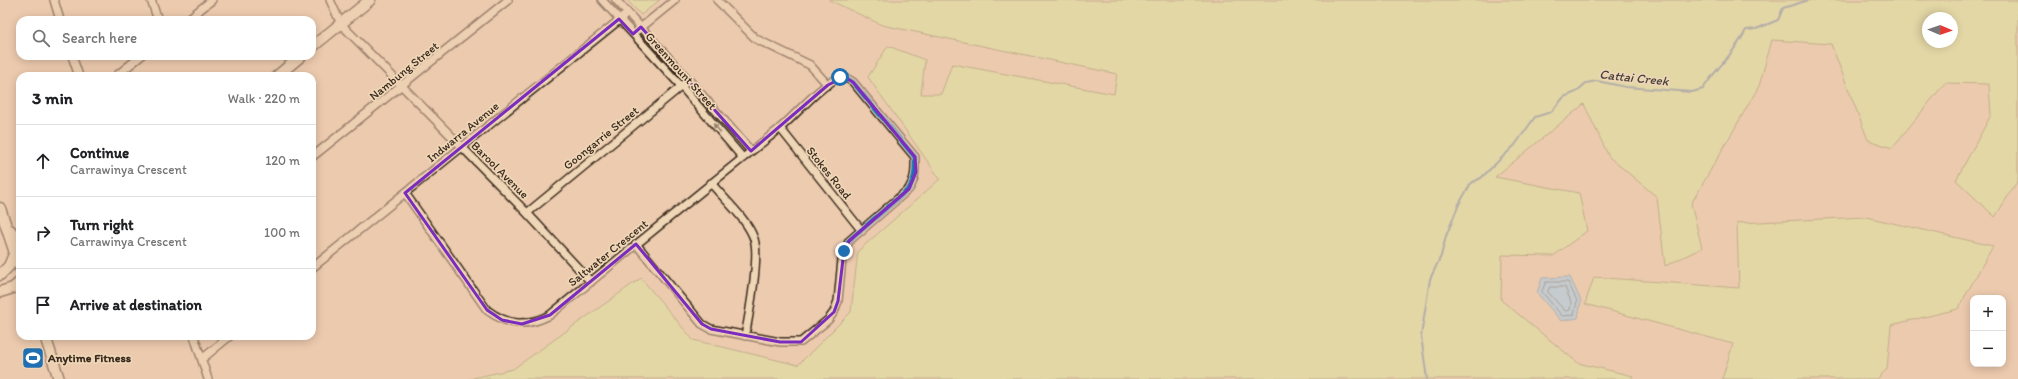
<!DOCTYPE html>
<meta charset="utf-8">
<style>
:root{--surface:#fff;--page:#f6f6f6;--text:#202124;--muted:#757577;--line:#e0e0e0}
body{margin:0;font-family:Itim,sans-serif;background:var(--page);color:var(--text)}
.controls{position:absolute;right:12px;bottom:12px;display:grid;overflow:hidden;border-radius:8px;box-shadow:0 2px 10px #0003}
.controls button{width:36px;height:36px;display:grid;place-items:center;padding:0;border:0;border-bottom:1px solid var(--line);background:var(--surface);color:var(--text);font:20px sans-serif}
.compass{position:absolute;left:1922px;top:12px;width:36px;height:36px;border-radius:50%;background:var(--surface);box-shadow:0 2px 10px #0003;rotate:92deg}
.stop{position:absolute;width:12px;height:12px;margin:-9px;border:3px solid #1f6fb2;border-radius:50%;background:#fff}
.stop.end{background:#1f6fb2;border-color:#fff;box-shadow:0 1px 4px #0008}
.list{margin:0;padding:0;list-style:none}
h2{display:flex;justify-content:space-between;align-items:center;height:52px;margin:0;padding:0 16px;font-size:17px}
h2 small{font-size:13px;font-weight:400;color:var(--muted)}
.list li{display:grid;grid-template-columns:26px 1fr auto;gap:12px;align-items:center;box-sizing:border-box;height:72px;padding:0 16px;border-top:1px solid var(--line)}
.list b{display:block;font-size:15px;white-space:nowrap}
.list p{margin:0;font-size:13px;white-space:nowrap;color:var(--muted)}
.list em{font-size:13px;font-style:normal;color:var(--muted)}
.icon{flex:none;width:22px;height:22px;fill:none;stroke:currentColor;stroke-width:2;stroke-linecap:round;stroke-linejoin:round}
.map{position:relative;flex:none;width:2018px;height:379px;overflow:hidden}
.search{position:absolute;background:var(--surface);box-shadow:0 2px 10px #0003;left:16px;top:16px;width:300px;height:44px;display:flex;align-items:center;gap:10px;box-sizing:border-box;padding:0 14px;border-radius:12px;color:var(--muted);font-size:15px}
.panel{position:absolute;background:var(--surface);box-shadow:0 2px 10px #0003;left:16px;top:72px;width:300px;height:268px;border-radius:12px}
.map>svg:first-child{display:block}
.green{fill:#d8e79b;stroke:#8a885c;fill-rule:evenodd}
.water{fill:#94ccf3;stroke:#708b9e}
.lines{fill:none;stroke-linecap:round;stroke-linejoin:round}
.shore{stroke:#5f6b73;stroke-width:1}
.stream{stroke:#708b9e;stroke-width:2}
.street-casing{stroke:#3b2a1e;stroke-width:10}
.secondary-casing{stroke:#3b2a1e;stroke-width:13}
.street{stroke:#eed6b6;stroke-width:7}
.secondary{stroke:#eed6b6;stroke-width:10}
.oneway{fill:#94806a}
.route{stroke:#1f6fb2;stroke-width:5}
.marked{fill:none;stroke:#7b2cbf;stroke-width:3;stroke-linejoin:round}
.labels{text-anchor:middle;stroke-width:3.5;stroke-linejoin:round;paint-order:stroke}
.street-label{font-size:12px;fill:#3b2a1e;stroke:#eed6b6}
.poi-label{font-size:12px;font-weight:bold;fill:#3b2a1e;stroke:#eed6b6;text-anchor:start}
.water-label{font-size:13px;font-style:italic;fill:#48423e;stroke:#eed6b6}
</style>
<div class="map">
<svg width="2018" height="379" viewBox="0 0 2018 379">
<rect width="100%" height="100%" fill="#eccbae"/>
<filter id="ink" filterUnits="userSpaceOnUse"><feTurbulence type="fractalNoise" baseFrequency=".025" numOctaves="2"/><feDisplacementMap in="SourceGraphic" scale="8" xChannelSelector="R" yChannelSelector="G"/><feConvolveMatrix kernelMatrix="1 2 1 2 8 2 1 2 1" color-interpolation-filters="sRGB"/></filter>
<g filter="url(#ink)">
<path class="green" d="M627,0H660L641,15Z
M829,0H2018V180L1995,217L1956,180L1991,115L1989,84L1945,83L1892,148L1868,140L1831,44L1772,40L1759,86L1691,204L1702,248L1665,266L1657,197L1609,157L1584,104L1495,177L1579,193L1587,231L1553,256L1502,255L1501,300L1578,363L1633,376L1631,379H469L513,369L641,278L693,340L798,365L851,312L858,251L940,179L868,77L888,46L925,60L921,94H941L952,64L1114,94L1117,74L882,25ZM1928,18H1952V42H1928Z
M1866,217L1993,246L1958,309L1891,325L1887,369L1877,379H1722L1733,344L1585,304L1594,277L1739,288L1737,223Z"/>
<path class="water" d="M1570,277L1581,301L1578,318L1561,321L1537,293L1542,278Z"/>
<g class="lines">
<path class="shore" d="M1546,282H1568L1577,301L1574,315L1562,316L1542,292Z
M1550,287H1565L1571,302L1570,310L1565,311L1548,292Z"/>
<path class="stream" d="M1427,379L1421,336L1430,279L1441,256L1446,236L1459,204L1471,183L1481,178L1515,145L1535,117L1551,112L1564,97L1576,92L1586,83L1597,81L1626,87L1692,92L1703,89C1716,68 1735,53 1746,30L1756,29L1778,20L1783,8L1809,0"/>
<g class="street-casing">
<path id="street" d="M54,0L60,20
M151,0L158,20
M330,0L341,24L527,213L591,282
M602,0L681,86L743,158
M616,0L689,80L751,151
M717,0L756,39L810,65L828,85
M187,20L212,0
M638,30L675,0
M72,56L79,76
M116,76L141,56
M780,128L862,231
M312,157L508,0
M711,183C724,199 748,220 754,239C760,256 749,316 745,336
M405,193L487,310C508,326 527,327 550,315C626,253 701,191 778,130C797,114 818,87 840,77L848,79L853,82L915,157C915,169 916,178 909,189L849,241L842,259L838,301L834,312L828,320L801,342H780L711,329L702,324L636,244
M527,213L689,80
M312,268L628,13
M194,336L208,379
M202,359L230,336"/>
</g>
<g class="secondary-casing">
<path id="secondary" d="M312,47L370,0
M277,76L301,56
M0,208L20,268
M10,230L20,242
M0,275L9,266L15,252
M0,292L13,288L20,282
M45,336L59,379"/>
</g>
<use href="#street" class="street"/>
<use href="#secondary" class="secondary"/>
</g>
<defs><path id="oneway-solid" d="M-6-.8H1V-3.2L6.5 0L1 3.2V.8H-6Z"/></defs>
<use class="oneway" href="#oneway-solid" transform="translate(717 128) rotate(-131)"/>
</g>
<g class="lines" filter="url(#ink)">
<path class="route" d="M840,77L848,79L853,82L915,157C915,169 916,178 909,189L849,241L844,251"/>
</g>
<path d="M0 0H2018V379H0ZM619,19L633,34L641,27L751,151L828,85L844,77L853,82L915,157L916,172L909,189L849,241L844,251L838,301L834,312L801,342H780L711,329L702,324L636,244L550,315L522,324L502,320L487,310L405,193Z" fill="#eccbae" fill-opacity=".55" fill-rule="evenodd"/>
<path class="marked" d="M619,19L633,34L641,27L751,151L828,85L844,77L853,82L915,157L916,172L909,189L849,241L844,251L838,301L834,312L801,342H780L711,329L702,324L636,244L550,315L522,324L502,320L487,310L405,193Z"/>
<defs>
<g id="stadium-square" transform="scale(1.15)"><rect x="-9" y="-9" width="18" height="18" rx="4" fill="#1f6fb2" stroke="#eed6b6"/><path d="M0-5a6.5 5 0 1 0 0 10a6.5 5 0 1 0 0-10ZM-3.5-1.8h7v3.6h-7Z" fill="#fff"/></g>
</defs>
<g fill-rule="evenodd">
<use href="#stadium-square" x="33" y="358"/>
</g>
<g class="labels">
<g class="street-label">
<text transform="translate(404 71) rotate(-39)" y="4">Nambung Street</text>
<text transform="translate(681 71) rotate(48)" y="4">Greenmount Street</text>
<text transform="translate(463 132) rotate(-39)" y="4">Indwarra Avenue</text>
<text transform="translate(601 138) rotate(-39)" y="4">Goongarrie Street</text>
<text transform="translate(500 170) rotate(45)" y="4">Barool Avenue</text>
<text transform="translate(829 173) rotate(51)" y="4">Stokes Road</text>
<text transform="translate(608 253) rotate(-39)" y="4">Saltwater Crescent</text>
</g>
<g class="poi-label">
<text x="48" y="362">Anytime Fitness</text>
</g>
<g class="water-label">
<text transform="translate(1634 77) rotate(6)" y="5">Cattai Creek</text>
</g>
</g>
</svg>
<div class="controls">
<button>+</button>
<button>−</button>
</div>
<svg class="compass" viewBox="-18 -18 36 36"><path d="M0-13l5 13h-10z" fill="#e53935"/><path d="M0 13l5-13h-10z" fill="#757577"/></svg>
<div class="stop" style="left:840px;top:77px"></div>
<div class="stop end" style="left:844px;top:251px"></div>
<div class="search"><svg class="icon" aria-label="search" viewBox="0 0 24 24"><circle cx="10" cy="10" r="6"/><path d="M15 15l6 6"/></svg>Search here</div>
<section class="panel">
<h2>3 min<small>Walk · 220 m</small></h2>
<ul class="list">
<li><svg class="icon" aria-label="ahead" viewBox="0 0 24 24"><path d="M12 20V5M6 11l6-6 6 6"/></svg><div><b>Continue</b><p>Carrawinya Crescent</p></div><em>120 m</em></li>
<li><svg class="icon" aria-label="right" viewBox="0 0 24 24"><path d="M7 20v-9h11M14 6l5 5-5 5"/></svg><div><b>Turn right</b><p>Carrawinya Crescent</p></div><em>100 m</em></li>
<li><svg class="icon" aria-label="arrive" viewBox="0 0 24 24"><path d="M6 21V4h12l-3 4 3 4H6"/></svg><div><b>Arrive at destination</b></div></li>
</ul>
</section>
</div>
